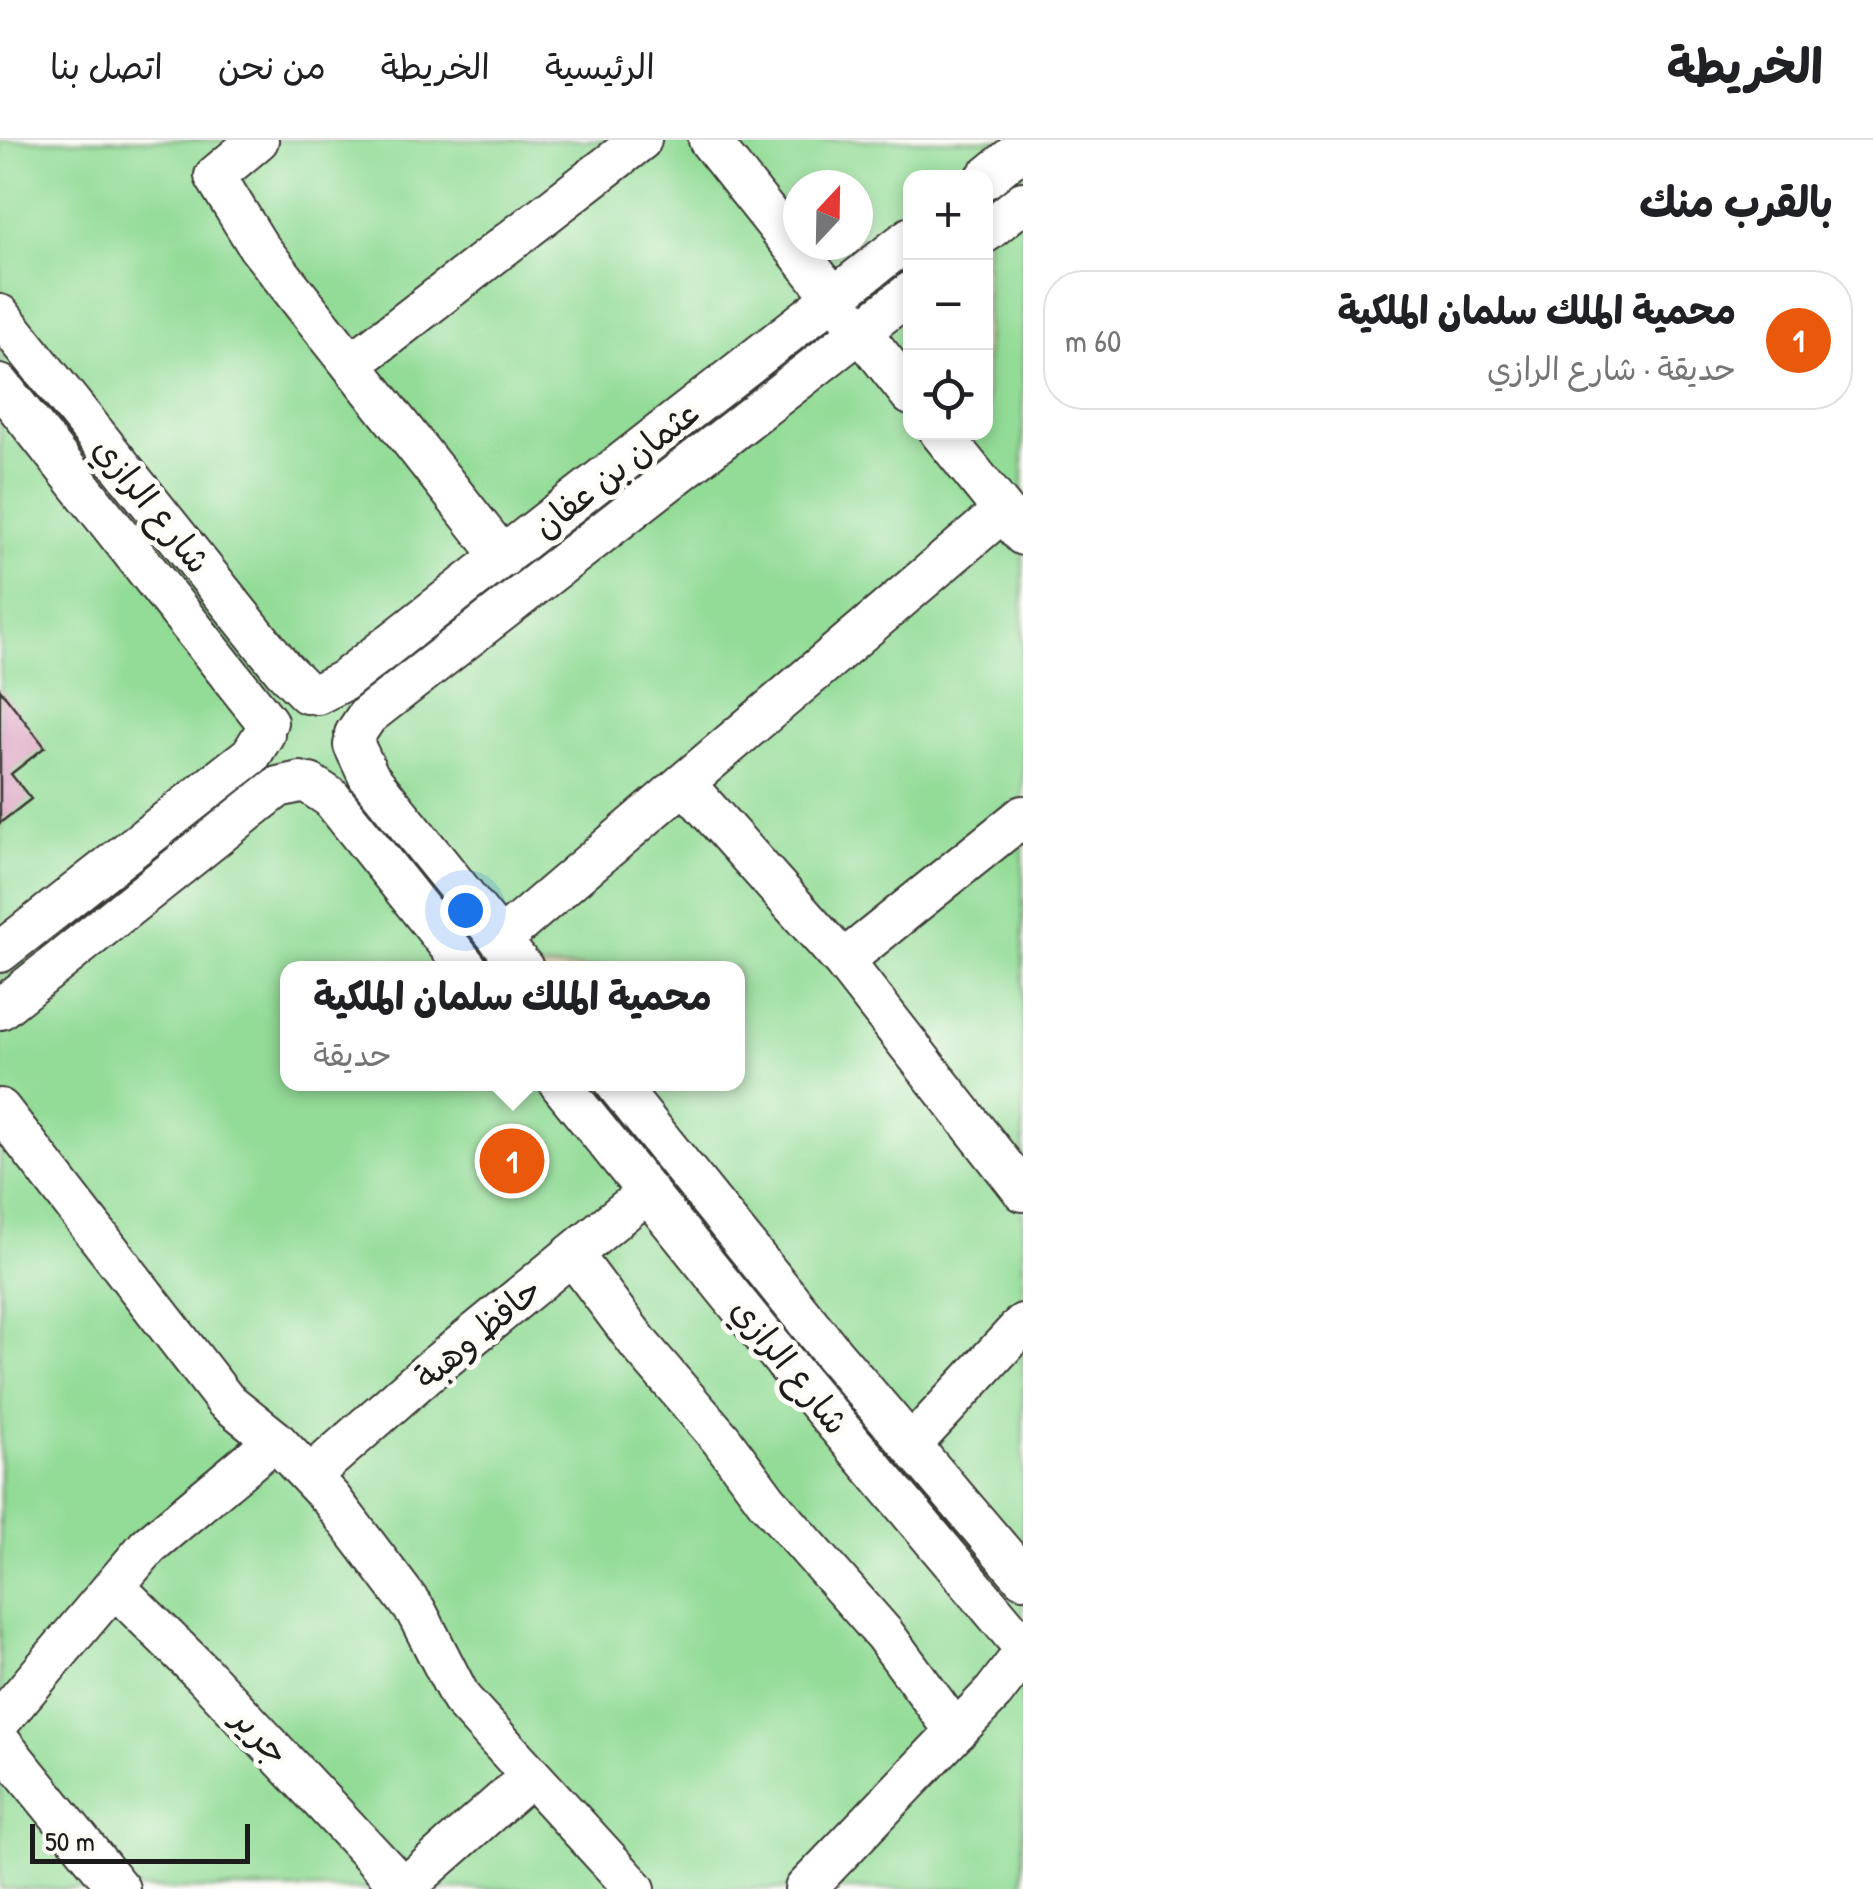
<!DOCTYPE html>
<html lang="ar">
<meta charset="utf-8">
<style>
:root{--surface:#fff;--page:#f2f2f2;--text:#202124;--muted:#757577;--line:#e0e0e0;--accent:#ea580c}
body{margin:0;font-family:"Patrick Hand","Playpen Sans Arabic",sans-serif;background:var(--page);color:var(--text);direction:rtl}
.controls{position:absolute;right:30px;top:30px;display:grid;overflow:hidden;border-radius:20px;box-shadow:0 5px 15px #0003}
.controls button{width:90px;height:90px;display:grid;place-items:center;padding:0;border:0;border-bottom:2px solid var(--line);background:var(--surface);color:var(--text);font:50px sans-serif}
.compass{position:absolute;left:783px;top:30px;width:90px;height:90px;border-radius:50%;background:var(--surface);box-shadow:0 5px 15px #0003;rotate:22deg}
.scale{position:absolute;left:30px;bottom:25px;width:220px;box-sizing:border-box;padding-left:10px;border:5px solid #1c1c1c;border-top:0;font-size:28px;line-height:35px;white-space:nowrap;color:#1c1c1c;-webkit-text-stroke:8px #fdfcf7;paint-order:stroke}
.you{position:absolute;left:465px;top:770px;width:35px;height:35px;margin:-25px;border:8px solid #fff;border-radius:50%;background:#1a73e8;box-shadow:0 0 0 15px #1a73e833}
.badge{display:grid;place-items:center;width:65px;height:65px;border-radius:50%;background:var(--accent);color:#fff;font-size:32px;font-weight:700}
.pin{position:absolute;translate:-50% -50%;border:5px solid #fff;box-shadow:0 2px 10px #0006}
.popup{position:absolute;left:280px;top:821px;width:465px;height:130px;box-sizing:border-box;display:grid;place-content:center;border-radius:20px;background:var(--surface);filter:drop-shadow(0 2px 8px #0005);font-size:32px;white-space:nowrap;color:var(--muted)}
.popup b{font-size:38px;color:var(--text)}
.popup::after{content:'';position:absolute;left:50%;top:100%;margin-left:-20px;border:20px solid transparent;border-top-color:var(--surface)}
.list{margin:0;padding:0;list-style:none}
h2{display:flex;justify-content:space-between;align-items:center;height:130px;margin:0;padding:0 40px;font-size:42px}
h2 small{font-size:32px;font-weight:400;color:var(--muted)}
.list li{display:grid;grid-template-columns:65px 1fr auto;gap:30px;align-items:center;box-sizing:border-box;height:140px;margin:0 20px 20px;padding:0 20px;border:2px solid var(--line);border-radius:40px}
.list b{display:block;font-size:38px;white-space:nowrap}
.list p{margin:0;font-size:32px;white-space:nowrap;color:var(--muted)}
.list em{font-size:32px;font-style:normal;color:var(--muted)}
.icon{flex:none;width:55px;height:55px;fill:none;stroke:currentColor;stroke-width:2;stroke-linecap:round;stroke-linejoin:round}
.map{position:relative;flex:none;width:1023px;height:1749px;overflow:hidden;direction:ltr}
header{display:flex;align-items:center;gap:60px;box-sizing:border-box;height:140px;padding:0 50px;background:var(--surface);border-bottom:2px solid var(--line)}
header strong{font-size:48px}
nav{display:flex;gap:55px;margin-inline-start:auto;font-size:35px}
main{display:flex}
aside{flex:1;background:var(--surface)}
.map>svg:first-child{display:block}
.green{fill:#93dc97;stroke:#587c5a;stroke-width:2.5;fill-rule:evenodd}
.building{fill:#dca5c4}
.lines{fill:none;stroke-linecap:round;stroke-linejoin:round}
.minor-casing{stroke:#3b3934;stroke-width:44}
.minor{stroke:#fff;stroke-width:40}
.labels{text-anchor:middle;stroke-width:10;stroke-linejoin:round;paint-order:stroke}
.street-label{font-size:35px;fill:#1c1c1c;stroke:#fdfcf7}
</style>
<header>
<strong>الخريطة</strong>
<nav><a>الرئيسية</a><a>الخريطة</a><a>من نحن</a><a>اتصل بنا</a></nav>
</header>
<main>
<aside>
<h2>بالقرب منك<small></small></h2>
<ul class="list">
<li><span class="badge">1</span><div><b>محمية الملك سلمان الملكية</b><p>حديقة · شارع الرازي</p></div><em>60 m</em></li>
</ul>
</aside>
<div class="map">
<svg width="1023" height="1749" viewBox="0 0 1023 1749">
<rect width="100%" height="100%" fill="#fdfcf7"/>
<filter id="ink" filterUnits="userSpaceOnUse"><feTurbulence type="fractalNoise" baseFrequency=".01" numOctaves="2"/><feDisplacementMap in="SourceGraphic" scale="20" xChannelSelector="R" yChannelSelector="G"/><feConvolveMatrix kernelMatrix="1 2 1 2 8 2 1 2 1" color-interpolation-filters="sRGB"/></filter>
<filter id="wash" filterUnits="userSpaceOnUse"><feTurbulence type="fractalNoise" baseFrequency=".0048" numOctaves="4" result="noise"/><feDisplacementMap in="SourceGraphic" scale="40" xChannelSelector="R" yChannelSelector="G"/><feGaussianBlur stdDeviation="2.25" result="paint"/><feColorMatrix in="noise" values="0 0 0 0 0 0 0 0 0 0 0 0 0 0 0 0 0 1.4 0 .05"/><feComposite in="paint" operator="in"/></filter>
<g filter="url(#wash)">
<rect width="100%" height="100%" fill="#eddebc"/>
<path class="green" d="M0,0H1023V1749H0ZM911,38H986V292H911ZM798,45H858V105H798ZM287,828H737V944H287Z"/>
<g id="blocks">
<path class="building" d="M0,549L45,607L11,634L31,659L0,683Z"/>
</g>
</g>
<g filter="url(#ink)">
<use href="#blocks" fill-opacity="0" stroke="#3b3934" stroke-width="2.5"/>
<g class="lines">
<g class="minor-casing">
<path id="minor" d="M258,0L215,36L258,106L503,417
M709,0L911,255
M986,38L1023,8
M986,92L1023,62
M0,175L283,529L307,553
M353,223L641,0
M0,245L267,582
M940,292L1023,395
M317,554L343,541L911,97
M355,594L367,576L911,152
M354,605L369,637L523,828
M684,643L843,821L1023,1051
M310,644L331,658L467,828
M500,800L1003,371
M0,812L251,615L264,594
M843,821L1023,676
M0,869L278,647L300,642
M560,944L804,1246L1023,1506
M616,944L834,1215L1023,1437
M0,969L225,1260L275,1300L331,1359L416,1471L461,1559L635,1749
M572,1114L640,1205L721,1299L767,1361L884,1494L956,1592
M911,1305L1023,1184
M310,1336L427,1233L648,1052
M114,1446L201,1532L404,1749
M0,1581L148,1406L275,1300
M0,1602L119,1749
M403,1749L531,1636
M805,1749L994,1552L1023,1514"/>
</g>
<use href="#minor" class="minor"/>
</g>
</g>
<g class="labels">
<g class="street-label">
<text transform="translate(616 329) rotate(-38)" y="12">عثمان بن عفان</text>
<text transform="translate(152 365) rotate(51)" y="12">شارع الرازي</text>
<text transform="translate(478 1193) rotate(-40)" y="12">حافظ وهبة</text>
<text transform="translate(790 1226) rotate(51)" y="12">شارع الرازي</text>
<text transform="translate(261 1596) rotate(47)" y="12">جرير</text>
</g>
</g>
</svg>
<div class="controls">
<button>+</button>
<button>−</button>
<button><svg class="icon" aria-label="locate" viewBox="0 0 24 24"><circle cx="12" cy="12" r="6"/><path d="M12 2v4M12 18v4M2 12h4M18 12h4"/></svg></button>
</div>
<svg class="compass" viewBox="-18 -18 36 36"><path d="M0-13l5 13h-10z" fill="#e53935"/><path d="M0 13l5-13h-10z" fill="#757577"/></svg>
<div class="scale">50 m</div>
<div class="you"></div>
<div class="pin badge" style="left:512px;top:1021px">1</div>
<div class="popup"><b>محمية الملك سلمان الملكية</b>حديقة</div>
</div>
</main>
